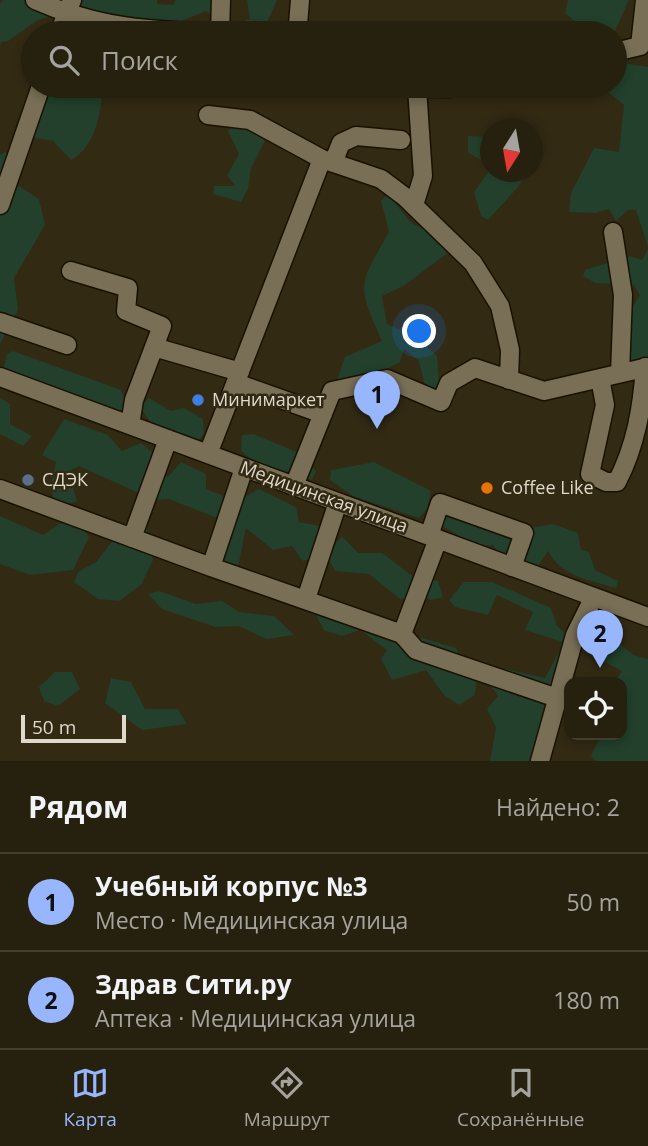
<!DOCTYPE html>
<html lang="ru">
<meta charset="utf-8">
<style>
:root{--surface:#26200e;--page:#2e2817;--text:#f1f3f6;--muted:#a4a39e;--line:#423e2e;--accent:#97b6fd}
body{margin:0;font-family:"Open Sans",sans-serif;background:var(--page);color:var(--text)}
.controls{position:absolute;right:21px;bottom:21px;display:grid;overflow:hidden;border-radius:14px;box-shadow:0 4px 10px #0003}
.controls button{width:63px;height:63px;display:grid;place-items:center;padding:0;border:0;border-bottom:2px solid var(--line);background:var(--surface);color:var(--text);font:35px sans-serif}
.compass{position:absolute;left:480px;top:119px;width:63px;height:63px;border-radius:50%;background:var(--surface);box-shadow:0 4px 10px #0003;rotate:191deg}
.scale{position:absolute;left:21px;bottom:18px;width:105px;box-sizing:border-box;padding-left:7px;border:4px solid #ded9cb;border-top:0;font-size:19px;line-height:24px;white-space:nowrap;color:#ded9cb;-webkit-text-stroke:5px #322a13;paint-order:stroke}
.you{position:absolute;left:420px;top:332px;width:24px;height:24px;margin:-18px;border:5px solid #fff;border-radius:50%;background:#1a73e8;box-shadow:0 0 0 10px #1a73e833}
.badge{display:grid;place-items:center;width:46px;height:46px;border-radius:50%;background:var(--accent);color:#111;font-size:23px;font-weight:700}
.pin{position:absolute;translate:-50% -58px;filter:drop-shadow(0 2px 4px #0008)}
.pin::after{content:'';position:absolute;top:37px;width:24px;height:21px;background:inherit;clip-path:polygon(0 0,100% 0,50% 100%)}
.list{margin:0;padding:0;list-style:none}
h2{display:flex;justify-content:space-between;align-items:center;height:91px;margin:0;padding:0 28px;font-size:30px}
h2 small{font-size:23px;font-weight:400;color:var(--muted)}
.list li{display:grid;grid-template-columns:46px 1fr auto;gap:21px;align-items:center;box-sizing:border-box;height:98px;padding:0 28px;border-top:2px solid var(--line)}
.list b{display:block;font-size:26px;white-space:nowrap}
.list p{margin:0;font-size:23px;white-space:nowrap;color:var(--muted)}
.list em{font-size:23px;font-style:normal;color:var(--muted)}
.icon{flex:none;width:38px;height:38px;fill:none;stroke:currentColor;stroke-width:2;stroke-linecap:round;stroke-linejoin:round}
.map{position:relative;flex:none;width:648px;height:761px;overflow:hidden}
.search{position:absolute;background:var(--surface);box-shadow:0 4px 10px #0003;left:21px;right:21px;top:21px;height:77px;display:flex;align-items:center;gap:18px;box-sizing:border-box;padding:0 24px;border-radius:38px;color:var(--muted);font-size:26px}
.sheet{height:287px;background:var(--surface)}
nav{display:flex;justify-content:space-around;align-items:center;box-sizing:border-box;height:98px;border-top:2px solid var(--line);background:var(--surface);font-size:19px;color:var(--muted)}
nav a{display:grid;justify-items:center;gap:4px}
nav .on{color:var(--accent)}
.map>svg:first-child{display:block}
.green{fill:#22402b}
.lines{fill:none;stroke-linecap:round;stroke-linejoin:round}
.minor-casing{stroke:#1a1200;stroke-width:21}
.minor{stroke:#786f56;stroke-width:18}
.shop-dot{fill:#3f7fe0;stroke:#322a13;stroke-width:2.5}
.service-dot{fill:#5c6f8a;stroke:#322a13;stroke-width:2.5}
.food-dot{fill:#e8710a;stroke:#322a13;stroke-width:2.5}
.labels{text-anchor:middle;stroke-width:5;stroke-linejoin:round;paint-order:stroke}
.poi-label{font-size:18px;fill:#ded9cb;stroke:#322a13;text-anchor:start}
.street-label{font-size:18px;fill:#ded9cb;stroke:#322a13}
</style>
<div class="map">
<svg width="648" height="761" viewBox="0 0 648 761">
<rect width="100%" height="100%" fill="#322a13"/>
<path class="green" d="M3,0H157V4L173,5L176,0H217L212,15L206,11L170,26L172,33H79L57,13L36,21L8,41L1,42L0,47V4Z
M247,0H277L267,23L285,33H226V27L250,19Z
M568,0H629L614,33H453L541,27L554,31L579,25L565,13Z
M615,58L622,63L648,67V247L636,210H628L616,221L609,209L595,213L569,212L571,193L594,148L619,152L624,105L601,86H615Z
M45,86H103C100,114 97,145 71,160L53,141L35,138L32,124L45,105Z
M237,123L254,126L265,140L251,168L248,189L241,202L213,194L214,186H235L227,175L239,154L228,131Z
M468,136L490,137V172H527L519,186L488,220L481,216L474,192L489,171L484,161L468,153Z
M4,152L13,156L16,184L39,199L45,225L14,278L18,310L0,344V155Z
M388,194L410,222L441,238L449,252L405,285L382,296L387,324L398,329L418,323L428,331L427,347L437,356L440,392L425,387L419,361L404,349L400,362L387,369L388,386L378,405L346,392L337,380L345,357L382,341C356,282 358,287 389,232L381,201Z
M648,249V372L635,375C621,351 624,318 640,295L634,285L595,283L583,276L585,270L630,256L642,260Z
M13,351L121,390L128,408L124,413L98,406L4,367L7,354Z
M0,398L10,404V424L32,436L23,446L0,434Z
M149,398L171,411L184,408L203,419L204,434L199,440L151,423L140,407Z
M64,419L108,435L122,451L141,443L153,453L152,468L168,477L181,462L206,474V489L237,501L259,489L296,507L299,522L319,526L318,556L303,561L292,546L273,550L246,528L238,567L227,582L213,578L209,561L227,522L169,499L154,500L79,466L68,472L77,501L58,507L50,489L56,462L42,455Z
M253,434L297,452L316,471L312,480L252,460L241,451L242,435Z
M374,462L431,491L427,509L419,518L353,496L330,480L331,470Z
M473,505L517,530L553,524L578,533L581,550L589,552L595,570L618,581L616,588C589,580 562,577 548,551L538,566L498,553L493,545L478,547L439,524L440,509Z
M0,516L43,535L59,524L77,521L89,537L73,570L30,575L0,564Z
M145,518L153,560L141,585L119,601L98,599L74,582L78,572L96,562L130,519Z
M342,536L358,553H382L415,578L438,581L443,597L431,600L422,595L400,599L369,574L335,571L326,555Z
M464,582H492L551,608L557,626L568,636L566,643L525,630L533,612L497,595L488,615L455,607L449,600Z
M159,591L196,604L222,601L239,612L274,616L294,635L266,639L239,626L216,627L162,609L148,594Z
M327,601L344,603L362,616L412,626L415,636L456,648L460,658L479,661L475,695L459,705L444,695L426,670L392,680L381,659L387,650L360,630L342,636L324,630L316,615Z
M601,628L633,655L648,659V761H596L591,756L601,735H622V682H615L622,671L586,652L583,641Z
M576,649L556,710L558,730L547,761H490L496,727L487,709L498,696L488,682L506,669L545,678L560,650Z
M55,672H72L80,689L58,706L44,701L39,687Z
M111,678L131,682L145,709H178L187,724L142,730L105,703Z"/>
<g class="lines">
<g class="minor-casing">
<path id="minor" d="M35,0C98,28 152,32 220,32
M298,25L300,0
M59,33L72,0
M220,33L221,0
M615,52L640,46L645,0
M316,86L448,88L462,86
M208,115L250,120L322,159L381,179L405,197L473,263L500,306L510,350L509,380
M333,163L341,143L356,136L401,140
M0,205L41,86
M414,205L423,176L417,88
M613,232L623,295L620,373
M71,271L128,288L126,311L162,326L134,400L130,425
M0,322L67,345
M154,347L240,372
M0,377L648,617
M600,378L605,405L590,474L606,482H617C636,445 642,408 645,367
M236,383L323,414
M208,454L322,159
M294,486L332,391L387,379L441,402L449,383L475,368L544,391L648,367
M0,489L211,567L244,468
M429,536L440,503L524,533L512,567
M132,538L168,439
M211,567L402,634L438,539
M306,599L338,502
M402,634L416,650L557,698
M540,761L575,635L594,597"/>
</g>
<use href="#minor" class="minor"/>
</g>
<circle class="shop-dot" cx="198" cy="400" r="7"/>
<circle class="service-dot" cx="28" cy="480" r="7"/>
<circle class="food-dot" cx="487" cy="488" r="7"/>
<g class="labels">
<g class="poi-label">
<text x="212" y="406">Минимаркет</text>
<text x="42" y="486">СДЭК</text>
<text x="501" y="494">Coffee Like</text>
</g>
<g class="street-label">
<text transform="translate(324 497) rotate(20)" y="6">Медицинская улица</text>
</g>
</g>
</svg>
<div class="controls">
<button><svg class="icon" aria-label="locate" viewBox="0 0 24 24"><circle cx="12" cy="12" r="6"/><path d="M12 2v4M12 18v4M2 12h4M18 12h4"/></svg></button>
</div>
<svg class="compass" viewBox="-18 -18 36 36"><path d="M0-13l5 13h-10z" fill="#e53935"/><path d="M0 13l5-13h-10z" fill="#a4a39e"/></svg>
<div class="scale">50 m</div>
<div class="you"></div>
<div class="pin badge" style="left:377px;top:429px">1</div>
<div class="pin badge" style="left:600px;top:668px">2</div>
<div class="search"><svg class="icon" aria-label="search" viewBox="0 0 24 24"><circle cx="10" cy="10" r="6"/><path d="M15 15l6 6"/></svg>Поиск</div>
</div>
<section class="sheet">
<h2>Рядом<small>Найдено: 2</small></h2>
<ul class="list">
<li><span class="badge">1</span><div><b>Учебный корпус №3</b><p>Место · Медицинская улица</p></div><em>50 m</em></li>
<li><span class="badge">2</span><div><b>Здрав Сити.ру</b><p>Аптека · Медицинская улица</p></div><em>180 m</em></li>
</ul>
</section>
<nav>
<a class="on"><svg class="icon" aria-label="map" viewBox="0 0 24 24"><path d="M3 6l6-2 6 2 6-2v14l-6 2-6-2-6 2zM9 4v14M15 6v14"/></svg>Карта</a>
<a><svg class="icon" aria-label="directions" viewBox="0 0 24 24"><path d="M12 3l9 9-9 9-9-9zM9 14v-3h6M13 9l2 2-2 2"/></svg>Маршрут</a>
<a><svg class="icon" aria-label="saved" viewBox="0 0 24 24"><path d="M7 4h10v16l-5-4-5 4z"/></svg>Сохранённые</a>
</nav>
